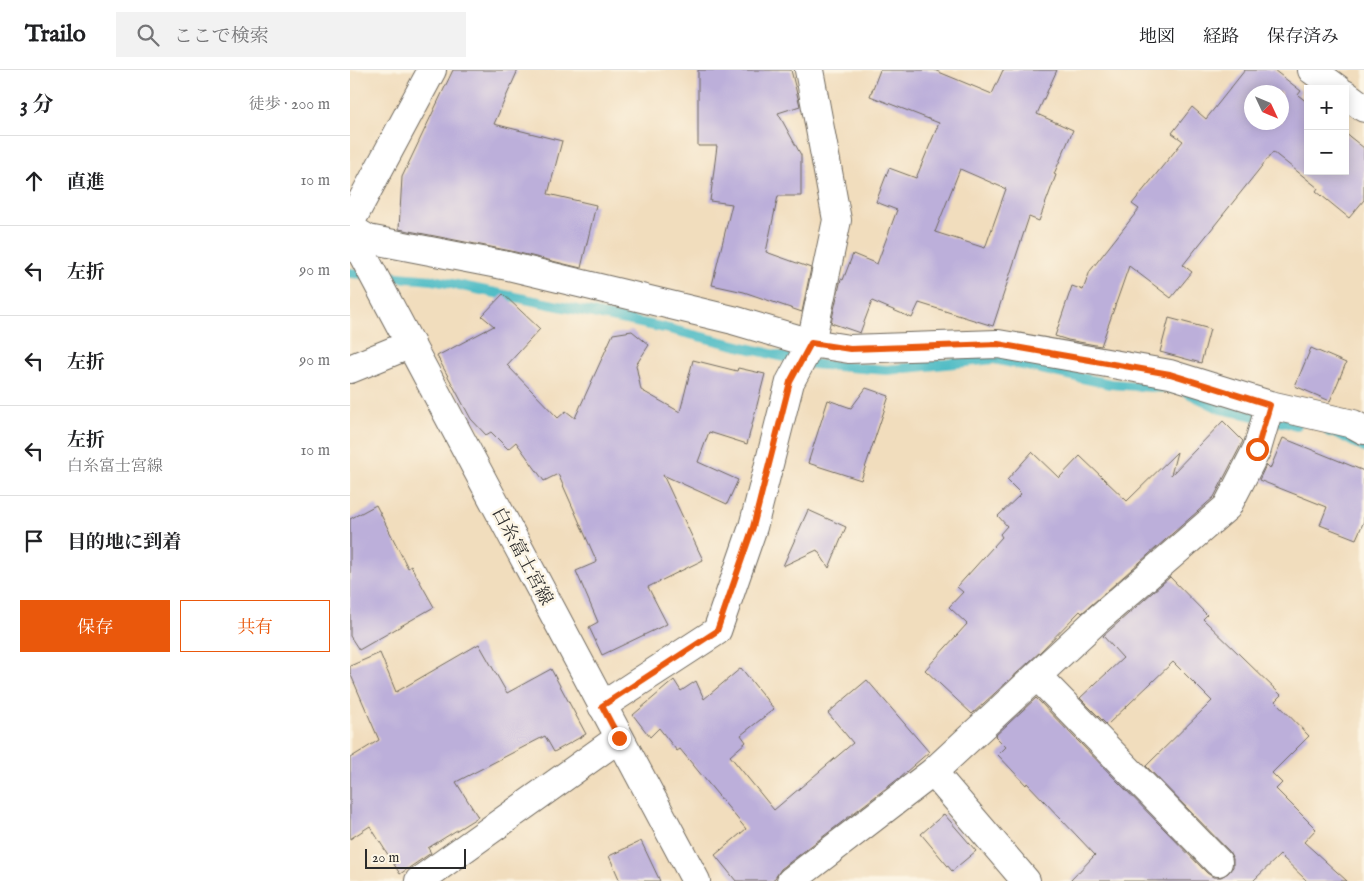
<!DOCTYPE html>
<html lang="ja">
<meta charset="utf-8">
<style>
:root{--surface:#fff;--page:#f2f2f2;--text:#202124;--muted:#757577;--line:#e0e0e0;--accent:#ea580c}
body{margin:0;font-family:"IM FELL English","Noto Serif JP",serif;background:var(--page);color:var(--text)}
.controls{position:absolute;right:15px;top:15px;display:grid;overflow:hidden;border-radius:0px;box-shadow:0 2px 12px #0003}
.controls button{width:45px;height:45px;display:grid;place-items:center;padding:0;border:0;border-bottom:1px solid var(--line);background:var(--surface);color:var(--text);font:25px sans-serif}
.compass{position:absolute;left:894px;top:15px;width:45px;height:45px;border-radius:50%;background:var(--surface);box-shadow:0 2px 12px #0003;rotate:134deg}
.scale{position:absolute;left:15px;bottom:12px;width:101px;box-sizing:border-box;padding-left:5px;border:2px solid #2b2b2b;border-top:0;font-size:14px;line-height:18px;white-space:nowrap;color:#2b2b2b;-webkit-text-stroke:4px #fcf5e5;paint-order:stroke}
.stop{position:absolute;width:15px;height:15px;margin:-11px;border:4px solid #ea580c;border-radius:50%;background:#fff}
.stop.end{background:#ea580c;border-color:#fff;box-shadow:0 1px 5px #0008}
.list{margin:0;padding:0;list-style:none}
h2{display:flex;justify-content:space-between;align-items:center;height:65px;margin:0;padding:0 20px;font-size:21px}
h2 small{font-size:16px;font-weight:400;color:var(--muted)}
.list li{display:grid;grid-template-columns:32px 1fr auto;gap:15px;align-items:center;box-sizing:border-box;height:90px;padding:0 20px;border-top:1px solid var(--line)}
.list b{display:block;font-size:19px;white-space:nowrap}
.list p{margin:0;font-size:16px;white-space:nowrap;color:var(--muted)}
.list em{font-size:16px;font-style:normal;color:var(--muted)}
.actions{display:flex;gap:10px;padding:15px 20px}
.actions a{flex:1;padding:11px 0;border:1px solid var(--accent);border-radius:0px;text-align:center;font-size:18px;color:var(--accent)}
.actions .main{background:var(--accent);color:#fff}
.icon{flex:none;width:28px;height:28px;fill:none;stroke:currentColor;stroke-width:2;stroke-linecap:round;stroke-linejoin:round}
.map{position:relative;flex:none;width:1014px;height:811px;overflow:hidden}
header{display:flex;align-items:center;gap:30px;box-sizing:border-box;height:70px;padding:0 25px;background:var(--surface);border-bottom:1px solid var(--line)}
header strong{font-size:24px}
nav{display:flex;gap:28px;margin-inline-start:auto;font-size:18px}
.search{width:350px;height:45px;background:var(--page);display:flex;align-items:center;gap:12px;box-sizing:border-box;padding:0 18px;border-radius:0px;color:var(--muted);font-size:19px}
main{display:flex}
aside{flex:1;background:var(--surface)}
.map>svg:first-child{display:block}
.lines{fill:none;stroke-linecap:round;stroke-linejoin:round}
.stream{stroke:#4dbbc5;stroke-width:10}
.building{fill:#bcafda;fill-rule:evenodd}
.minor-casing{stroke:#70695e;stroke-width:30}
.major-casing{stroke:#70695e;stroke-width:30}
.minor{stroke:#fff;stroke-width:28}
.major{stroke:#fff;stroke-width:28}
.route{stroke:#ea580c;stroke-width:6}
.labels{text-anchor:middle;stroke-width:5;stroke-linejoin:round;paint-order:stroke}
.street-label{font-size:18px;fill:#2b2b2b;stroke:#fcf5e5}
</style>
<header>
<strong>Trailo</strong>
<div class="search"><svg class="icon" aria-label="search" viewBox="0 0 24 24"><circle cx="10" cy="10" r="6"/><path d="M15 15l6 6"/></svg>ここで検索</div>
<nav><a>地図</a><a>経路</a><a>保存済み</a></nav>
</header>
<main>
<aside>
<h2>3 分<small>徒歩 · 200 m</small></h2>
<ul class="list">
<li><svg class="icon" aria-label="ahead" viewBox="0 0 24 24"><path d="M12 20V5M6 11l6-6 6 6"/></svg><div><b>直進</b></div><em>10 m</em></li>
<li><svg class="icon" aria-label="left" viewBox="0 0 24 24"><path d="M17 20v-9H6M10 6l-5 5 5 5"/></svg><div><b>左折</b></div><em>90 m</em></li>
<li><svg class="icon" aria-label="left" viewBox="0 0 24 24"><path d="M17 20v-9H6M10 6l-5 5 5 5"/></svg><div><b>左折</b></div><em>90 m</em></li>
<li><svg class="icon" aria-label="left" viewBox="0 0 24 24"><path d="M17 20v-9H6M10 6l-5 5 5 5"/></svg><div><b>左折</b><p>白糸富士宮線</p></div><em>10 m</em></li>
<li><svg class="icon" aria-label="arrive" viewBox="0 0 24 24"><path d="M6 21V4h12l-3 4 3 4H6"/></svg><div><b>目的地に到着</b></div></li>
</ul>
<div class="actions"><a class="main">保存</a><a>共有</a></div>
</aside>
<div class="map">
<svg width="1014" height="811" viewBox="0 0 1014 811">
<rect width="100%" height="100%" fill="#fcf5e5"/>
<filter id="ink" filterUnits="userSpaceOnUse"><feTurbulence type="fractalNoise" baseFrequency=".02" numOctaves="2"/><feDisplacementMap in="SourceGraphic" scale="10" xChannelSelector="R" yChannelSelector="G"/><feConvolveMatrix kernelMatrix="1 2 1 2 8 2 1 2 1" color-interpolation-filters="sRGB"/></filter>
<filter id="wash" filterUnits="userSpaceOnUse"><feTurbulence type="fractalNoise" baseFrequency=".0096" numOctaves="4" result="noise"/><feDisplacementMap in="SourceGraphic" scale="20" xChannelSelector="R" yChannelSelector="G"/><feGaussianBlur stdDeviation="1.12" result="paint"/><feColorMatrix in="noise" values="0 0 0 0 0 0 0 0 0 0 0 0 0 0 0 0 0 1.4 0 .05"/><feComposite in="paint" operator="in"/></filter>
<g filter="url(#wash)">
<rect width="100%" height="100%" fill="#f1ddbd"/>
<g class="lines">
<path class="stream" d="M0,203L83,210L315,258L462,294L537,300L644,289L760,314L830,319L871,339L947,355
M979,362L987,363L1014,378"/>
</g>
<g id="blocks">
<path class="building" d="M103,0H168L144,54L212,71L198,124L246,135L231,198L161,181L49,159L52,107Z
M348,0H441L450,36L428,43L451,85V126H428L416,182L461,198L452,242L394,222L362,215L382,134L360,131L367,76H348Z
M530,0H584L642,24L653,0H707L687,44L723,60L704,104L706,105L689,151L679,147L643,256L569,233L562,248L522,231L510,263L481,253L491,209L493,210L503,184L527,194L547,140L526,132L539,98L566,108L589,53L520,26ZM610,99L656,119L635,178L585,162Z
M895,0H924L951,21L948,25L958,33V101H995V63L1014,78V130L999,148L966,121L968,118L923,82L833,195L842,202L821,228L779,196L751,276L718,270L705,266L722,216L733,220L740,201L789,139L782,134L833,71L822,63L842,37L856,49ZM902,22H932V52H902Z
M153,224L190,259L157,295L208,348L216,341L225,348L263,264L282,261L299,275L286,295L291,320L330,342L343,290L387,301L388,298L415,304L397,374L359,362L348,392L388,410L377,434L313,405L353,490L298,517L317,554L252,585L239,557L248,552L226,501L247,492L208,404L194,411L166,372L158,379L141,362L136,365L121,349L87,286L144,256L132,246Z
M819,248L860,259L851,293L810,282Z
M961,278L996,293L980,331L945,316Z
M516,318L539,326L511,410L458,393L478,330L501,338Z
M873,351L893,371L864,427L732,543L730,541L690,582L622,644L575,600L617,554L599,537L613,522L607,517L652,467L650,464L657,456L648,446L671,424L657,410L682,382L709,408L730,386L777,431L827,382L821,405Z
M933,368L1014,401V451L1006,469L970,455L977,437L909,410L916,395L920,399Z
M26,435L58,498L61,496L84,537L9,580L0,566V449Z
M458,440L496,457L479,498L467,480L433,496Z
M820,507L857,545L853,549L931,625L925,631L959,666L922,703L932,713L926,719L966,759L954,772L997,811H957L930,785L903,811H720L745,785L677,713L676,715L648,685L656,677L645,666L686,628L857,803L863,807H871L878,803L883,797V789L879,781L796,696L862,631L823,592L757,655L730,628L773,588L753,566Z
M129,574L157,623L201,599L236,664L204,682L195,666L106,712L128,747L78,778L81,783L50,804L20,756L0,769V688L29,670L0,603V596L30,583L46,622Z
M391,598L424,639L391,665L396,672L380,686L424,740L503,673L478,643L517,610L579,682L548,709L431,799L423,811H386L365,785L396,759L330,679L327,681L309,658L300,667L283,645L324,610L331,621L346,611L354,629Z
M594,744L626,781L602,801L571,764Z
M291,771L310,811H270L259,786Z"/>
</g>
</g>
<g filter="url(#ink)">
<use href="#blocks" fill-opacity="0" stroke="#70695e" stroke-width="1"/>
<g class="lines">
<g class="minor-casing">
<path id="minor" d="M962,0L988,19
M995,24L1014,38
M0,153L82,0
M0,158L18,169L158,196L383,250L461,273L499,279L648,274L820,304L920,335L1003,354L1014,360
M0,299L61,274
M687,606L868,792
M252,636L367,561L403,457L440,312L461,273L487,150L459,0
M583,702L676,811
M69,811L269,668
M441,811L583,702L748,549L877,437L907,379L920,335"/>
</g>
<g class="major-casing">
<path id="major" d="M0,161L346,811"/>
</g>
<use href="#minor" class="minor"/>
<use href="#major" class="major"/>
</g>
</g>
<g class="lines" filter="url(#ink)">
<path class="route" d="M269,668L252,636L367,561L403,457L440,312L461,273L500,279L648,274L820,304L920,335L907,379"/>
</g>
<g class="labels">
<g class="street-label">
<text transform="translate(173 486) rotate(62)" y="6">白糸富士宮線</text>
</g>
</g>
</svg>
<div class="controls">
<button>+</button>
<button>−</button>
</div>
<svg class="compass" viewBox="-18 -18 36 36"><path d="M0-13l5 13h-10z" fill="#e53935"/><path d="M0 13l5-13h-10z" fill="#757577"/></svg>
<div class="scale">20 m</div>
<div class="stop" style="left:907px;top:379px"></div>
<div class="stop end" style="left:269px;top:668px"></div>
</div>
</main>
